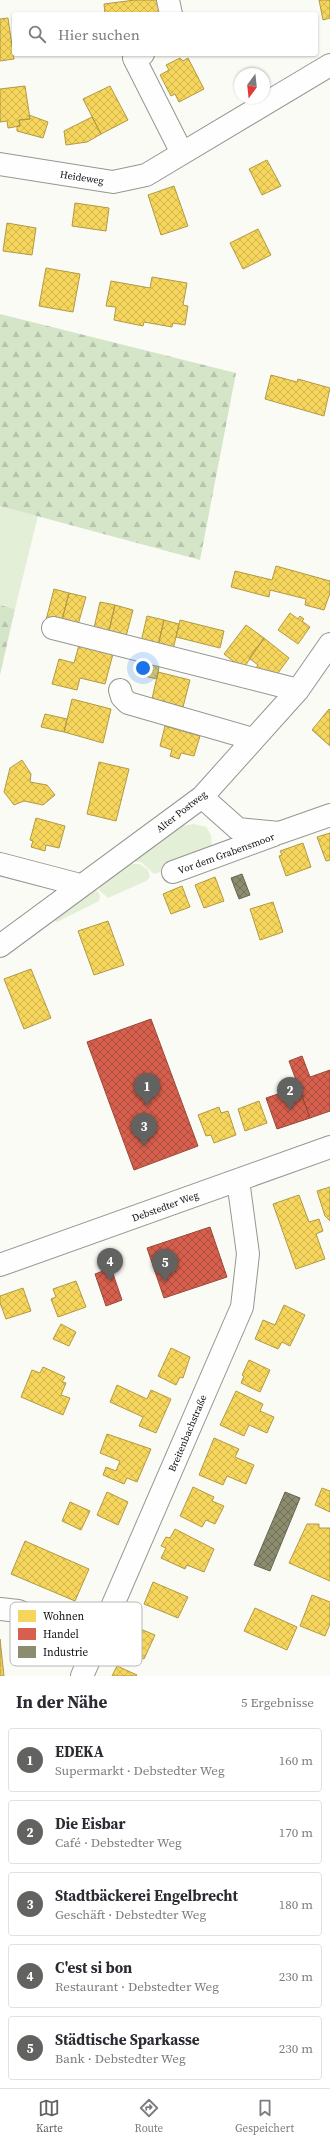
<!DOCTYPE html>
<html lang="de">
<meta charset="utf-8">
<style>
:root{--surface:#fff;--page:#f7f7f7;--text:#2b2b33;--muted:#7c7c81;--line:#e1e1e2;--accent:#626260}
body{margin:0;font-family:"Source Serif 4",serif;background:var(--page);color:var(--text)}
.compass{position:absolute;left:234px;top:68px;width:36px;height:36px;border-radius:50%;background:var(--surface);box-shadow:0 1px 3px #0004;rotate:195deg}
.you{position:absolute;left:143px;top:668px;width:14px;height:14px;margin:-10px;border:3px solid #fff;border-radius:50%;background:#1a73e8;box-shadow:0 0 0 6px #1a73e833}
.badge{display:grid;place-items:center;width:26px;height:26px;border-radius:50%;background:var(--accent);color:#fff;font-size:13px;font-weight:700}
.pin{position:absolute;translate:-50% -33px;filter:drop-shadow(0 1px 2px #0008)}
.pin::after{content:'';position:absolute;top:21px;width:14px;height:12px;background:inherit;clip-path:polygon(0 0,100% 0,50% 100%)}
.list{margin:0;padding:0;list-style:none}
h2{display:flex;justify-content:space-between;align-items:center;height:52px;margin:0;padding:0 16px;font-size:17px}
h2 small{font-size:13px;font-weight:400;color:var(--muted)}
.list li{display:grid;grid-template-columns:26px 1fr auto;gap:12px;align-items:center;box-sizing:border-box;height:64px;margin:0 8px 8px;padding:0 8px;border:1px solid var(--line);border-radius:4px}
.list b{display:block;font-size:15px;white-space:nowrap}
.list p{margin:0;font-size:13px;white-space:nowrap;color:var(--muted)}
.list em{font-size:13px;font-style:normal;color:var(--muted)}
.icon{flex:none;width:22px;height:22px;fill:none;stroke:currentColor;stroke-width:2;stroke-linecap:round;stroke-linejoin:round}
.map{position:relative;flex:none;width:330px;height:1676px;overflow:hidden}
.search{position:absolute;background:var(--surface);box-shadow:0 1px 3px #0004;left:12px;right:12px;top:12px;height:44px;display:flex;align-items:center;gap:10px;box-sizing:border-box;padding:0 14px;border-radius:4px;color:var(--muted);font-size:15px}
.sheet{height:412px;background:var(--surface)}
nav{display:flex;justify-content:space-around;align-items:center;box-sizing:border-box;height:56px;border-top:1px solid var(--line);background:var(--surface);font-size:11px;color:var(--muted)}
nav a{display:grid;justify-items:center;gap:2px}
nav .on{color:var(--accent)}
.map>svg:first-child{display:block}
.grass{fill:#e4efd8}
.forest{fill:url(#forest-firs)}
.homes{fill:url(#homes-cross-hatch);stroke:#b19a45}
.shops{fill:url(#shops-cross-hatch);stroke:#9a483a}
.industry{fill:url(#industry-cross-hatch);stroke:#666652}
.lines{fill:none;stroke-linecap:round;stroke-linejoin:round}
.minor-casing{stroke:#959593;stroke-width:24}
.minor{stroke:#fefefe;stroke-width:22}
.labels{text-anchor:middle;stroke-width:4;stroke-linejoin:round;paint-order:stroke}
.street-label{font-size:10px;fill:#0f0f0f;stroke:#fff}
.key{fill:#fff;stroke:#b7b7b7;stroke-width:1}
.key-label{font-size:11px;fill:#0f0f0f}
</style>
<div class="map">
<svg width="330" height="1676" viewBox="0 0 330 1676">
<defs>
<pattern id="forest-firs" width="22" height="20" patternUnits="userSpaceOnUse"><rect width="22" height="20" fill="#d4e6c7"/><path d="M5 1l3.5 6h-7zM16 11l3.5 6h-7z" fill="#b5c4aa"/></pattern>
<pattern id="homes-cross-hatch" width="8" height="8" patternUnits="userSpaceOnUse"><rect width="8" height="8" fill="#f6d55c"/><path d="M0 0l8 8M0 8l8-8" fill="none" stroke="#d2b64f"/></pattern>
<pattern id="shops-cross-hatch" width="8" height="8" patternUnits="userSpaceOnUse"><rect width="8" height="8" fill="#d6604d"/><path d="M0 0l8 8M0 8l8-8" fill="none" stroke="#ac4e3e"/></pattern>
<pattern id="industry-cross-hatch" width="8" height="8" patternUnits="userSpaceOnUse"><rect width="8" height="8" fill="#8c8c6e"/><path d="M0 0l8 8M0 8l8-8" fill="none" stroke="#717159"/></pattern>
</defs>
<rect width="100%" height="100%" fill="#fbfbf6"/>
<path class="grass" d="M0,506L38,516L15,609L0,605Z
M194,824L206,827L211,835L212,847L171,868L154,874L141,862H128L175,827Z
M127,864H140L148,870L150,877L146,881L108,898L99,890L100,879Z
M91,890H96L100,895L99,901L57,922L54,920L53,917Z"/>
<path class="forest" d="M0,314L236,373L200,560L0,506Z
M0,605L15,609L0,675Z"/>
<path class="homes" d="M135,0H160L162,14H105L104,4Z
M319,0H330V18L323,20Z
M8,18L14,59L0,61V19Z
M180,58L183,61L188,58L204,89L179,102L175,94L171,96L160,75L169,70L166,65Z
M25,86L30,119L19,120L20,126L8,128L7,121L0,122V89Z
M110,86L128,120L101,134L83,99Z
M29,115L48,122L43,138L17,131V126H20L19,120L30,119Z
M92,117L101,134L87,142L66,145L64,131Z
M267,160L281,186L262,195L249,169Z
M174,186L188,226L161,235L148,195Z
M75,203L109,208L106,231L72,226Z
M7,223L36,228L32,255L3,251Z
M258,229L271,255L243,269L230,243Z
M46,268L80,274L73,312L39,306Z
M152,277L187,283L183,305L188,306L185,325L173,323L172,327L144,322L143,326L114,320L116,307L106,306L111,281L150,288Z
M271,375L297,382L298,379L330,388L324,416L265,399Z
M276,566L330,581V593L324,610L305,605L306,599L270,590L269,597L231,587L235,571L272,580Z
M54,589L69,593L61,624L46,620Z
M69,593L86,597L77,628L61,624Z
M100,602L115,605L108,635L93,632Z
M115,605L133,610L125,640L108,635Z
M290,613L298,619L300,616L304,619L302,621L310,627L298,644L278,630Z
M147,616L164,620L157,650L140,646Z
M164,620L179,624L172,654L157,650Z
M180,620L224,631L220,648L176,637Z
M246,625L264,638L243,669L224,654Z
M264,638L289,658L275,677L255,669L258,665L249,658Z
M79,645L113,654L105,684L80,678L77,690L52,684L59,659L74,663Z
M144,657L160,661L157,679L140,675Z
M158,672L190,680L183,707L152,699Z
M72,699L111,709L103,743L64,732Z
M329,709L330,710V746L312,730Z
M45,714L67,719L64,732L41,727Z
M165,726L200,736L194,756L181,753L179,759L170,756L172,750L160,746Z
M22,760L31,774L30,782L47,785L55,795L43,805L24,801L14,805L4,792L10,768Z
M99,762L129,769L116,821L87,814Z
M36,818L65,826L59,848L46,845L45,851L31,847L33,841L30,840Z
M330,833V860L326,861L317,837Z
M303,843L311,867L286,876L279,856L282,855L280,851Z
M215,877L224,901L204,908L195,885Z
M182,886L190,907L171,914L163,894Z
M273,902L283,932L260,940L250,909Z
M108,921L124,965L94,975L78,931Z
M31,969L51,1018L24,1029L4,979Z
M259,1101L267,1123L245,1131L238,1109Z
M219,1107L221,1113L228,1111L236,1135L214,1143L211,1135L206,1136L198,1115Z
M330,1187V1221L325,1216L317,1191Z
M299,1195L309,1222L319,1219L323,1231L316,1234L325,1259L296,1269L273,1204Z
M76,1281L86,1307L58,1317L51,1299L56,1297L53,1289Z
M23,1288L31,1311L6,1319L0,1303V1296Z
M284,1305L305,1315L290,1346L282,1342L278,1349L255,1339L263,1320L275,1325Z
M61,1324L76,1332L69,1346L53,1339Z
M171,1348L190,1357L183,1378L180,1377L176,1385L158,1376Z
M249,1360L270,1370L260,1392L241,1383L244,1376L242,1375Z
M43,1367L65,1377L62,1382L66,1383L61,1395L70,1398L63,1415L21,1397L32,1370L40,1373Z
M117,1385L147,1399L151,1390L171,1399L156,1433L139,1426L143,1417L110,1402Z
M236,1391L263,1404L260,1411L274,1417L267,1433L249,1425L244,1436L220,1425Z
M107,1434L151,1449L137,1482L127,1478L124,1484L103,1475L106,1467L116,1471L120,1461L100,1453Z
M214,1438L239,1449L235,1457L254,1465L246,1484L227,1476L223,1485L199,1475Z
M193,1487L214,1497L212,1501L224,1506L215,1524L206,1520L202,1527L180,1516Z
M322,1488L330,1491V1512L315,1505Z
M107,1492L128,1502L118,1525L97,1515Z
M70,1502L90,1511L81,1530L62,1521Z
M307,1524H319V1528H330V1581L289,1563Z
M175,1529L214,1549L204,1572L187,1565L185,1569L161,1558L166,1548L161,1546L166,1537L170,1538Z
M25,1541L89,1569L75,1601L11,1574Z
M153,1582L188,1597L178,1618L144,1604Z
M312,1595L330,1602V1624L325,1636L300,1626Z
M255,1608L297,1627L287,1650L244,1631Z
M133,1626L155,1635L144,1659L123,1650Z
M0,1639L4,1676H0Z
M117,1666L137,1675L136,1676H112Z"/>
<path class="shops" d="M151,1019L198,1146L134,1170L87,1042Z
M302,1056L310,1077L330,1070V1111L310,1118L289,1061Z
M297,1082L310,1118L277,1129L266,1098L281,1093L280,1088Z
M210,1227L227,1277L164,1298L147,1248Z
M111,1268L122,1300L106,1306L95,1274Z"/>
<path class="industry" d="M242,874L250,895L239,899L231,878Z
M285,1492L300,1498L270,1571L254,1565Z"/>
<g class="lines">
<g class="minor-casing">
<path id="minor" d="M168,0L171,14
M143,54L134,58L182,153
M0,164L113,182L146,175L330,65
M53,628L298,690
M120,690L122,697L128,703L253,739
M202,797L238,829L279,833L330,815
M0,864L80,885
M173,872L274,835
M0,946L202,797L298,690L330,644
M0,1265L330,1147
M0,1609L18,1611L96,1642
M82,1676L242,1307L248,1254L238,1180"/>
</g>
<use href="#minor" class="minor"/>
</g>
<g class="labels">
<g class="street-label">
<text transform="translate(82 177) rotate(9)" y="4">Heideweg</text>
<text transform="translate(181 811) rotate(-38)" y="4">Alter Postweg</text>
<text transform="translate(226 853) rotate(-20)" y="4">Vor dem Grabensmoor</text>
<text transform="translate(165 1206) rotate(-20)" y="4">Debstedter Weg</text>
<text transform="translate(187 1433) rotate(-67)" y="4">Breitenbachstraße</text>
</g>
</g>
<rect x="10" y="1602" width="132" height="64" rx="6" class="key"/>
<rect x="18" y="1610" width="18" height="12" fill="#f6d55c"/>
<rect x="18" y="1628" width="18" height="12" fill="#d6604d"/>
<rect x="18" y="1646" width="18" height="12" fill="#8c8c6e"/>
<g class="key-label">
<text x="43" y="1620">Wohnen</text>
<text x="43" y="1638">Handel</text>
<text x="43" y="1656">Industrie</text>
</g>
</svg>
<svg class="compass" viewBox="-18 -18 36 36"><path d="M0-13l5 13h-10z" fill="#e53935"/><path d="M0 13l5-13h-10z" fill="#7c7c81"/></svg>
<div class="you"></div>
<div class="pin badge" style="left:147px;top:1106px">1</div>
<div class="pin badge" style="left:290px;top:1110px">2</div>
<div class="pin badge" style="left:144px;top:1146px">3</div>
<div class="pin badge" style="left:110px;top:1281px">4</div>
<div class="pin badge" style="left:165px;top:1282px">5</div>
<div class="search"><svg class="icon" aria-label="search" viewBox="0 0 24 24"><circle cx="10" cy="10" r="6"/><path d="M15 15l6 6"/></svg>Hier suchen</div>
</div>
<section class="sheet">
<h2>In der Nähe<small>5 Ergebnisse</small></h2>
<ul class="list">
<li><span class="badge">1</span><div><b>EDEKA</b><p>Supermarkt · Debstedter Weg</p></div><em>160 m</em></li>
<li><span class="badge">2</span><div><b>Die Eisbar</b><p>Café · Debstedter Weg</p></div><em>170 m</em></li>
<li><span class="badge">3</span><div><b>Stadtbäckerei Engelbrecht</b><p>Geschäft · Debstedter Weg</p></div><em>180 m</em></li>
<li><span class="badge">4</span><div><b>C'est si bon</b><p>Restaurant · Debstedter Weg</p></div><em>230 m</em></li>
<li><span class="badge">5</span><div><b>Städtische Sparkasse</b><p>Bank · Debstedter Weg</p></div><em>230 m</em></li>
</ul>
</section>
<nav>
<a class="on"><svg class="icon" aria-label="map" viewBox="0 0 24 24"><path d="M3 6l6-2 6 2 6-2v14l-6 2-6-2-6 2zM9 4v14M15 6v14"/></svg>Karte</a>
<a><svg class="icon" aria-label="directions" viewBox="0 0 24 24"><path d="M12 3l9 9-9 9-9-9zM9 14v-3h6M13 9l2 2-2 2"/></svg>Route</a>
<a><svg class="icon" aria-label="saved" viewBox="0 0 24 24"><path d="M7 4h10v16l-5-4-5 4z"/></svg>Gespeichert</a>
</nav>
